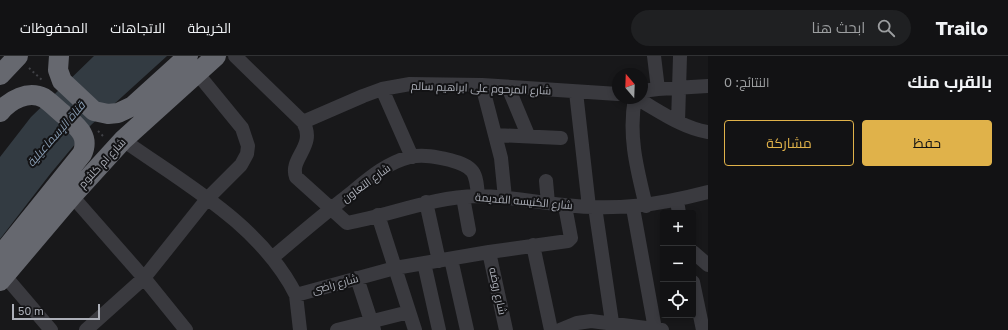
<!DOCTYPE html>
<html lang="ar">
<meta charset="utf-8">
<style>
:root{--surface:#121214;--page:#1f2022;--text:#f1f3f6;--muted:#9c9ea0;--line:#313234;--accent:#e0b24a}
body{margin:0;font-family:"Golos Text",Cairo,sans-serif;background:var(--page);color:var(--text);direction:rtl}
.controls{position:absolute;right:12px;bottom:12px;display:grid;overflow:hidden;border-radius:4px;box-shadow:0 2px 6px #0003}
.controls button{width:36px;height:36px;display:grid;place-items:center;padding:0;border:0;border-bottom:1px solid var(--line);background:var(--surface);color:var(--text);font:20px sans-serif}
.compass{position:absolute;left:612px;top:12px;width:36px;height:36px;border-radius:50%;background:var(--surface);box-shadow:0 2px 6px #0003;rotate:341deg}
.scale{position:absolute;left:12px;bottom:10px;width:88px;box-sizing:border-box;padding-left:4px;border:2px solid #acafb8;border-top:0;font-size:11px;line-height:14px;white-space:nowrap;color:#acafb8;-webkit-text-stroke:3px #131315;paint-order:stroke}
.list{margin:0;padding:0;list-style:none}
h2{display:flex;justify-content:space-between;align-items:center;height:52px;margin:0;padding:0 16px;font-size:17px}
h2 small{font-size:13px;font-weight:400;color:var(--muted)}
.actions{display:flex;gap:8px;padding:12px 16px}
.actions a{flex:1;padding:9px 0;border:1px solid var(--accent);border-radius:4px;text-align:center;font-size:14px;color:var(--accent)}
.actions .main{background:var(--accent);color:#111}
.icon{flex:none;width:22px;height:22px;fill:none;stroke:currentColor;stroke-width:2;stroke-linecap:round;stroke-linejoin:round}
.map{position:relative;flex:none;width:708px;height:274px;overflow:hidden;direction:ltr}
header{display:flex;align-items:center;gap:24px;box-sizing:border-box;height:56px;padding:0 20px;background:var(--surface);border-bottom:1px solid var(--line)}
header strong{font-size:19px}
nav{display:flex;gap:22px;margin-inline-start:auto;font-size:14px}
.search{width:280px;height:36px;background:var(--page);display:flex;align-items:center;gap:10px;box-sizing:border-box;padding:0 14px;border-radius:22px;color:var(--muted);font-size:15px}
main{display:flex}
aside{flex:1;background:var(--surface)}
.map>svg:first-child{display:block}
.water{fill:#333b42}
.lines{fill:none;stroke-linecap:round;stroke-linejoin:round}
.path{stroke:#404146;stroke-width:2;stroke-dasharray:2 3;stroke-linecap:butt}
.minor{stroke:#3a3a3f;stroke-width:14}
.highway{stroke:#66686f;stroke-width:20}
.labels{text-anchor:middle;stroke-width:4;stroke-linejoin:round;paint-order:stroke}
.street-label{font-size:11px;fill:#acafb8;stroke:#131315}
.water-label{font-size:12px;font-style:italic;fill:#879bb0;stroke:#131315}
</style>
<header>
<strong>Trailo</strong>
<div class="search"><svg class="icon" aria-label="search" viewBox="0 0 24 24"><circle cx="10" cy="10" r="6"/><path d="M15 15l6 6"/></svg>ابحث هنا</div>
<nav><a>الخريطة</a><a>الاتجاهات</a><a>المحفوظات</a></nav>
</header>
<main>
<aside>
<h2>بالقرب منك<small>النتائج: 0</small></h2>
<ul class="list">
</ul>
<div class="actions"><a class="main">حفظ</a><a>مشاركة</a></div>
</aside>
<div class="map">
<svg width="708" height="274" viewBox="0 0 708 274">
<rect width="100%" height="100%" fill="#18181a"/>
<path class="water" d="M94,0H167L91,69L51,117L0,183V101L31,61Z"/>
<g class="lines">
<path class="path" d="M29,12L42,24
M98,75L105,82"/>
<path class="minor" d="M235,0L303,66C317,90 289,102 296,121L347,167C391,159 432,141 477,140C506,140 535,146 564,149C617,155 658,149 708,136
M654,0L658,33
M482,29L501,102L505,142
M508,31L528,79
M382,33L412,101
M642,35L658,33L708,30
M576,36L589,151
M635,42C628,80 637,113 646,150
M636,42C658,54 682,72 708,76
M303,66L363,40L382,33L410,28L482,29L618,38
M678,66L680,0
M495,79L561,82
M123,84C185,128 261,169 296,239L395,212L489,196L568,185L571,182L565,150
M546,125L548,147
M72,140L144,222L186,274
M463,141L469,174
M677,145L679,157
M426,146L439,205
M595,151L612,266
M633,152L655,273
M378,159L415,274
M533,189L551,274
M489,196L506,274
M693,196L708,209
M273,201C297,181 321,160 346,141C366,125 385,107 410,101C423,98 437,101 450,104C475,111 476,116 478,140
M451,203L467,274
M424,207L439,274
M5,220L51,274
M357,222L374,274
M693,226L703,274
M296,239L300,274
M86,274L144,222L207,143L241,109L247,98L248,90L242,72L197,17
M337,274L409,256
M560,274L577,267L591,265L662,274"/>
<path class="highway" d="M59,0L58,14L62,25L94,55L108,58L118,57L133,50L188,0
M0,19L18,0
M0,56C10,44 28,34 44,42C50,46 57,53 63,58C75,69 91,79 82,98L0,200
M0,225L72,140L123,84L216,0"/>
</g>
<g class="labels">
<g class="street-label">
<text transform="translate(481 32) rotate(2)" y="4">شارع المرحوم على ابراهيم سالم</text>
<text transform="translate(102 107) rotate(-47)" y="4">شارع ام كلثوم</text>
<text transform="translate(366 127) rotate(-36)" y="4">شارع التعاون</text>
<text transform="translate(524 145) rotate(5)" y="4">شارع الكنيسه القديمة</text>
<text transform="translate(335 228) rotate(-15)" y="4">شارع راضى</text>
<text transform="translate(498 235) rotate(78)" y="4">شارع روضه</text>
</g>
<g class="water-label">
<text transform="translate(56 78) rotate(-49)" y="4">قناة الإسماعيلية</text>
</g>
</g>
</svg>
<div class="controls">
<button>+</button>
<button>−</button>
<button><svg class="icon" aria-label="locate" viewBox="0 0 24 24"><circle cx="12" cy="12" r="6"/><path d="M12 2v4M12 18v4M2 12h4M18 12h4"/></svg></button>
</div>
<svg class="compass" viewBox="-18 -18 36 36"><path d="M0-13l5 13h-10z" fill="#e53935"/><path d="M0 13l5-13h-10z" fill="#9c9ea0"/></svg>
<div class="scale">50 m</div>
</div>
</main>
